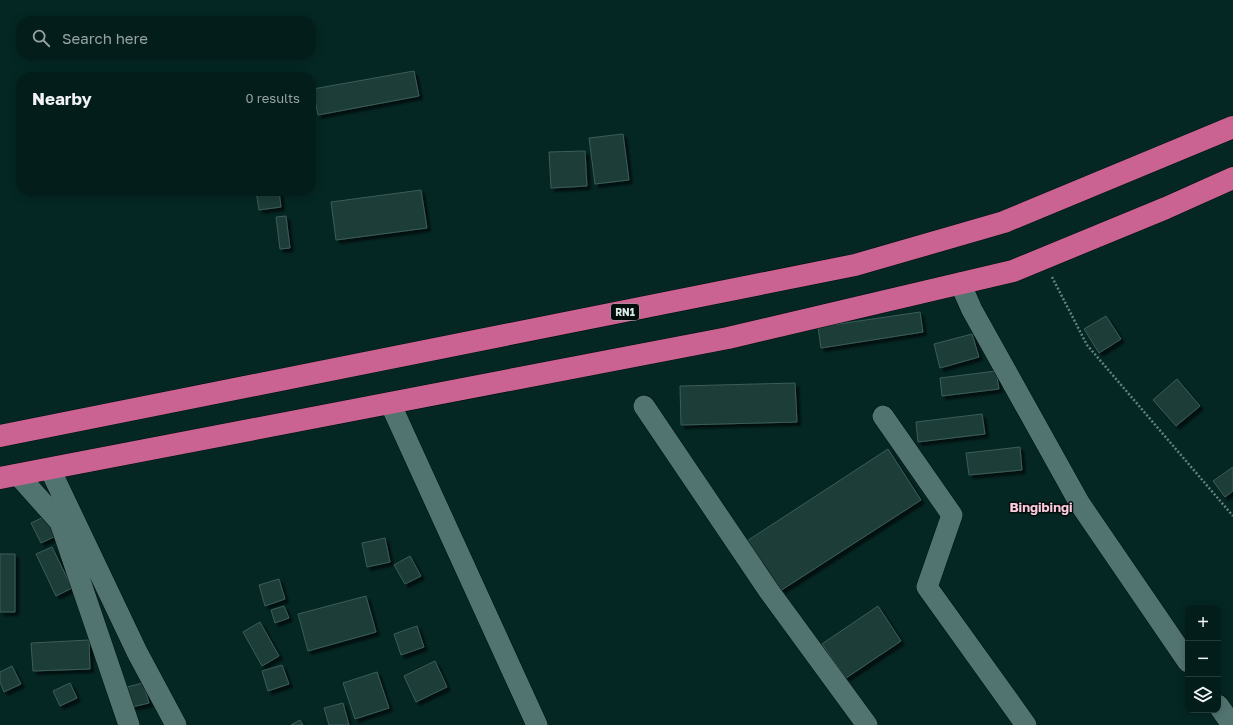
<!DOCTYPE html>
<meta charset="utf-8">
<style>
:root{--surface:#031d1b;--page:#0d2624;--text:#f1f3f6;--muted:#97a2a3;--line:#243b3a}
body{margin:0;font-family:"Golos Text",sans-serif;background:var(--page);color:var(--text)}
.controls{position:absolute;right:12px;bottom:12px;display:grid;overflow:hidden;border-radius:8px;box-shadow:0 2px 10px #0003}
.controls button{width:36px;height:36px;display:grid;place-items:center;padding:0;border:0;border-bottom:1px solid var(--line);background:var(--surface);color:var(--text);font:20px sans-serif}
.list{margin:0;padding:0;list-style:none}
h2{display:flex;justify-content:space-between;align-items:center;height:52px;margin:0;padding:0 16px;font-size:17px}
h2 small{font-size:13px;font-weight:400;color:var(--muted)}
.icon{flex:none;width:22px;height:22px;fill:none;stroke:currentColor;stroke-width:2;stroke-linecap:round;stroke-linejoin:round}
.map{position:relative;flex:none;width:1233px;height:725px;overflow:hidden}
.search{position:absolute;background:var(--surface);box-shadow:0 2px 10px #0003;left:16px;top:16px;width:300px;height:44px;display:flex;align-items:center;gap:10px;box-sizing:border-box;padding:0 14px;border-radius:16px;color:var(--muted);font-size:15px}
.panel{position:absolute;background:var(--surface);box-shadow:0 2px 10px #0003;left:16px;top:72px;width:300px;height:124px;border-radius:16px}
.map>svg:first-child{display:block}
.building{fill:#1b3c39;stroke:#3c5d59;filter:url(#shadow)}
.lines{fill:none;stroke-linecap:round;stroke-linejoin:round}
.street-casing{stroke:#000f0d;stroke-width:22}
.highway-casing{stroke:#000f0d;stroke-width:23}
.path{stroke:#66827f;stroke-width:2.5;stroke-dasharray:2 2;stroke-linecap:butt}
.street{stroke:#527470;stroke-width:21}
.highway{stroke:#ca6391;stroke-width:22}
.labels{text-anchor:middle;stroke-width:3;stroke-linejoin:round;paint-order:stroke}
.shield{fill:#020e0c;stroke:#98a9a6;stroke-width:1}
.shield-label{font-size:10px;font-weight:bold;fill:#d8ebe8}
.quarter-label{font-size:13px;font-weight:bold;fill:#fccbde;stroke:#020e0c}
</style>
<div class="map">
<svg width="1233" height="725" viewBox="0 0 1233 725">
<defs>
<filter id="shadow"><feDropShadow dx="3.5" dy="3.5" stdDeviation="1" flood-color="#0009"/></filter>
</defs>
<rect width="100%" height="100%" fill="#042724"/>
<path class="building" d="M414,71L419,96L318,115L313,89Z
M623,134L629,180L595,184L589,138Z
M585,151L587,186L551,188L549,152Z
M421,190L427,228L336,240L331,202Z
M256,191H279L281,207L259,210Z
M286,216L290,248L280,249L276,217Z
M920,312L923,332L821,348L818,327Z
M1106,316L1121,339L1099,353L1084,329Z
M972,334L979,357L940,368L934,344Z
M996,371L999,389L942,396L940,378Z
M1177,379L1200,406L1176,426L1153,400Z
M795,383L797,422L681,425L680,386Z
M982,414L985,434L918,442L916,422Z
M1020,447L1022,470L969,475L966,453Z
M888,449L921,500L780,591L747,541Z
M1233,467V491L1225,497L1213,481Z
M48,515L58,535L41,543L31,523Z
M385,538L390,562L367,567L362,543Z
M52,547L72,588L56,596L36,554Z
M0,554H15V612H0Z
M410,556L421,576L405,584L394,565Z
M279,579L285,599L265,606L259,585Z
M366,596L376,632L308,651L298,614Z
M284,606L289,618L275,623L271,610Z
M878,606L901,641L846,678L822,644Z
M260,622L279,656L262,666L243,632Z
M417,626L424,647L401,655L394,634Z
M89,640L90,669L33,671L31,643Z
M435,661L447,687L416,702L404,676Z
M282,665L289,684L268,691L262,671Z
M12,666L21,684L4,692L0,682V672Z
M377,672L389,708L355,719L343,683Z
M70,683L77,698L60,706L53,691Z
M143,683L149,703L132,707L127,687Z
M343,703L349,725H329L324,708Z
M300,720L303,725H291Z"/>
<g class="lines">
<g class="street-casing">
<path id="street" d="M960,283L972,310L1080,504L1188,662
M390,403L537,725
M644,406L769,591L867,725
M883,416L952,515L927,587L1026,725
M50,469L137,652L176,725
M18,475L60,522L129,725
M1218,705L1232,725"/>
</g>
<g class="highway-casing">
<path id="highway" d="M0,436L855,265L1004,222L1233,127
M0,478L728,338L1013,271L1166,208L1233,178"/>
</g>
<path class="path" d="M1052,277L1087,345L1233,516"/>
<use href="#street" class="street"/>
<use href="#highway" class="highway"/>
</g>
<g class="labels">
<rect class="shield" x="611" y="304" width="28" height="16" rx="3"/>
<g class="shield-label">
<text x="625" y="316">RN1</text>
</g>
<g class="quarter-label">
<text x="1041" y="512">Bingibingi</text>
</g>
</g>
</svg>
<div class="controls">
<button>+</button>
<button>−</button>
<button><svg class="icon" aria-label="layers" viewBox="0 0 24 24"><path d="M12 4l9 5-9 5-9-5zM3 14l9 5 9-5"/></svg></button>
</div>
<div class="search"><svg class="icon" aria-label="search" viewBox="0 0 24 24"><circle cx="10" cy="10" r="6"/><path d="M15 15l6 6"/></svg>Search here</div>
<section class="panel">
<h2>Nearby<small>0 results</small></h2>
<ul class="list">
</ul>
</section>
</div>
